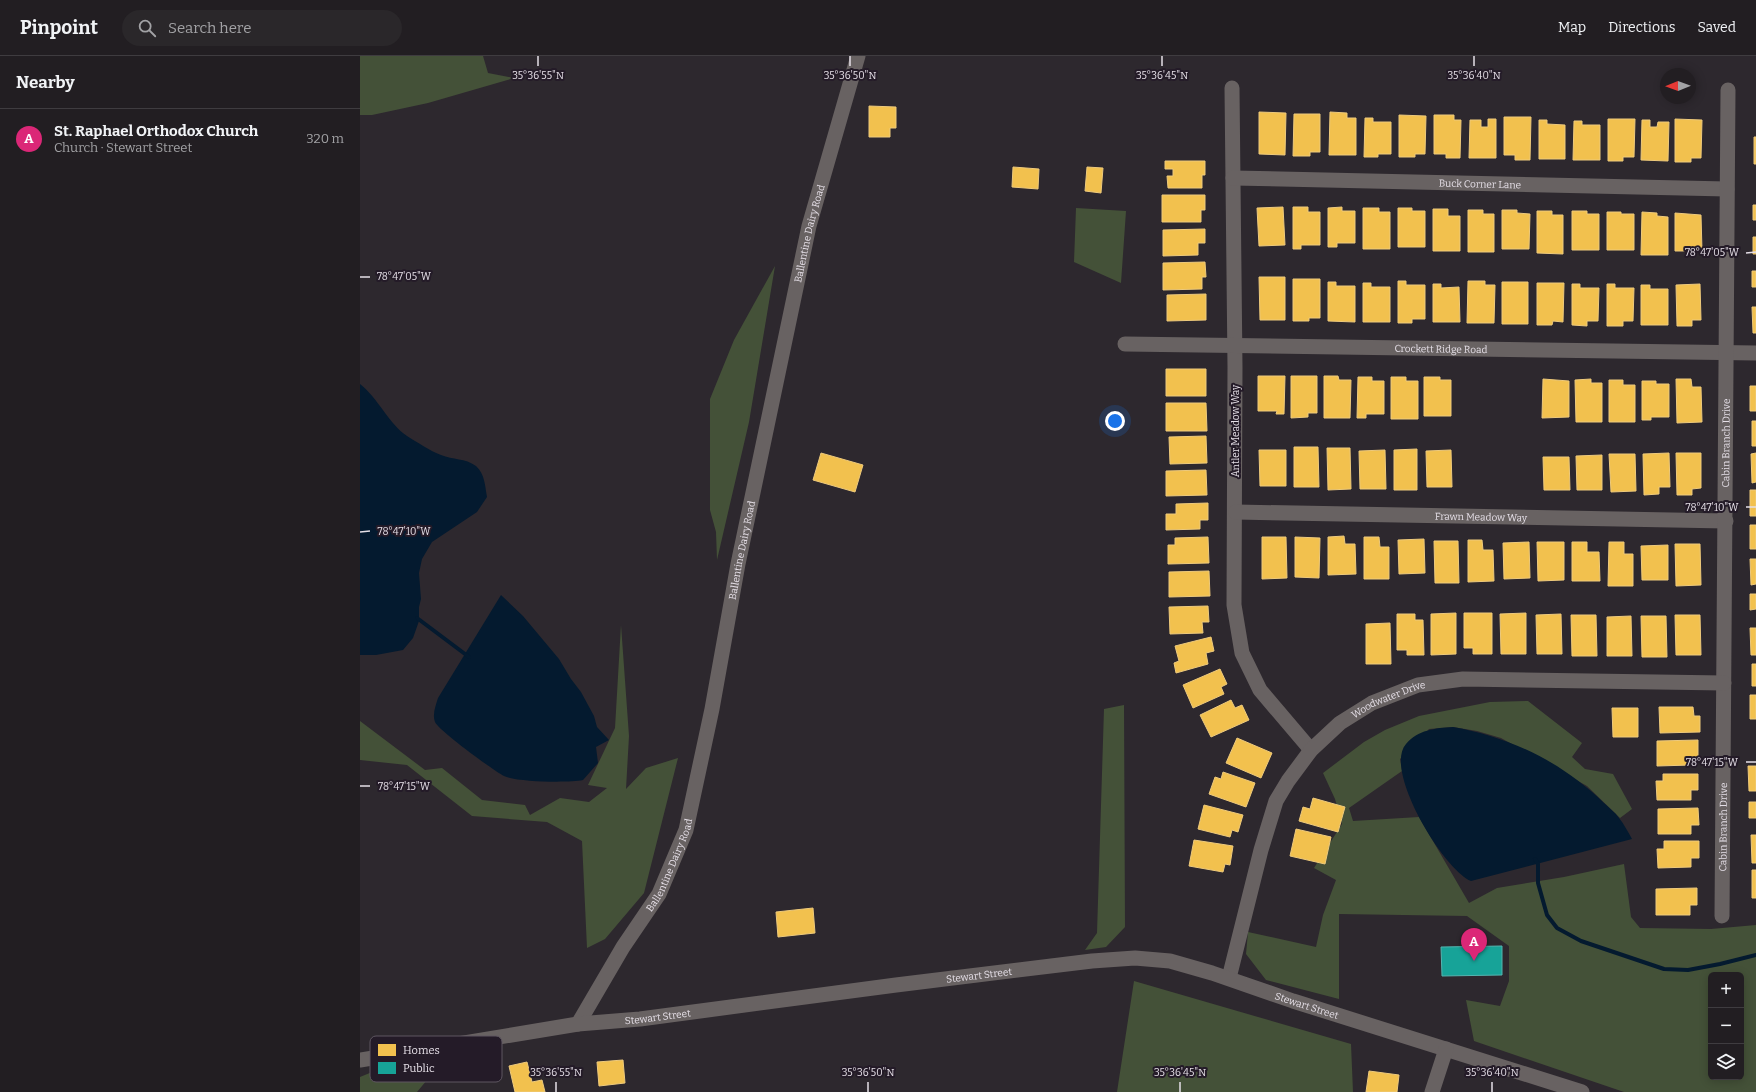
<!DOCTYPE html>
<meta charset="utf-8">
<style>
:root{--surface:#221e22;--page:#2a272a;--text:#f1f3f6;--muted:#a2a2a5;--line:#3f3c40;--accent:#db2777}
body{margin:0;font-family:Bitter,serif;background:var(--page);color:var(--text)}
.controls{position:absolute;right:12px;bottom:12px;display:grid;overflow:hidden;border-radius:6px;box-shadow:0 2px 10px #0003}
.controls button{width:36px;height:36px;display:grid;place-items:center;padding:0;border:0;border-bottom:1px solid var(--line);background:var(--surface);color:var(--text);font:20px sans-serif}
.compass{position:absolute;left:1300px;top:12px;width:36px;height:36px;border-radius:50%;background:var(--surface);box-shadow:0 2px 10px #0003;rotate:269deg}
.you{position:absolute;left:755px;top:365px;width:14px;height:14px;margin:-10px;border:3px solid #fff;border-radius:50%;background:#1a73e8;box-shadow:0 0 0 6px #1a73e833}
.badge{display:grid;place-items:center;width:26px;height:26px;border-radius:50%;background:var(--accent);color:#fff;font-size:13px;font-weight:700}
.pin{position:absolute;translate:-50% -33px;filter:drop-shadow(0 1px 2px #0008)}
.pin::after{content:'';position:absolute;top:21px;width:14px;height:12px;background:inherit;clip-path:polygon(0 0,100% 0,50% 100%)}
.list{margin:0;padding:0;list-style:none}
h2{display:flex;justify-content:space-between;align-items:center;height:52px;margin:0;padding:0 16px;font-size:17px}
h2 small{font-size:13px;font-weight:400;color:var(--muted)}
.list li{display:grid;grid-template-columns:26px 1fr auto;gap:12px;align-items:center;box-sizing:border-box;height:60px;padding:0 16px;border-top:1px solid var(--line)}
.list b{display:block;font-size:15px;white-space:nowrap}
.list p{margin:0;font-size:13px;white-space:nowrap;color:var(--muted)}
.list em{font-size:13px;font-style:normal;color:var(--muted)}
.icon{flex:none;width:22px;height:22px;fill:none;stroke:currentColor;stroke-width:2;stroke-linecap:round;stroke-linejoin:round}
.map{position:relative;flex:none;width:1396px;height:1036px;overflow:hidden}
header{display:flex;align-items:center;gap:24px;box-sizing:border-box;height:56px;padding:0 20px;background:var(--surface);border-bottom:1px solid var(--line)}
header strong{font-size:19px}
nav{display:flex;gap:22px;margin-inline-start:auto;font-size:14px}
.search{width:280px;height:36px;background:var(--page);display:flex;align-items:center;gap:10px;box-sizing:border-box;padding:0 14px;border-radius:22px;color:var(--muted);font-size:15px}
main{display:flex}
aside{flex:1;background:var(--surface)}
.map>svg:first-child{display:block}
.green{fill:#445138;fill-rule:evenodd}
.water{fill:#041a2f}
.homes{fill:#f2c14e;stroke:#eeca7c}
.public{fill:#17a398;stroke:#55b5b0}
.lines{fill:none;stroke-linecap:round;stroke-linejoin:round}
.stream{stroke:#041a2f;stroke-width:4}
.minor{stroke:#686262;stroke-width:15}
.ticks{fill:none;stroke:#e5dfe7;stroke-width:1.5}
.labels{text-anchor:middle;stroke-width:4;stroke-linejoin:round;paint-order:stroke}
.street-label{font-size:10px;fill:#e5dfe7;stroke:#241b28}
.key{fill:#241b28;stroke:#5e5661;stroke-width:1}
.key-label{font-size:11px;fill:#e5dfe7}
.ticks-label{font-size:10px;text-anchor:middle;fill:#e5dfe7;stroke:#241b28;stroke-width:4;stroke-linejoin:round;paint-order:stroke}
</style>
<header>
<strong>Pinpoint</strong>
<div class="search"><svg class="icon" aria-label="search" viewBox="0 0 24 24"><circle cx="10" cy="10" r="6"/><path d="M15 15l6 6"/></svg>Search here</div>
<nav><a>Map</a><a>Directions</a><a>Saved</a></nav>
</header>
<main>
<aside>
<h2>Nearby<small></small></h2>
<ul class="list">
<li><span class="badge">A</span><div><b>St. Raphael Orthodox Church</b><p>Church · Stewart Street</p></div><em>320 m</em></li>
</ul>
</aside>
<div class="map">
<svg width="1396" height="1036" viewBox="0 0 1396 1036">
<rect width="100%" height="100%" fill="#2d282e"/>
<path class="green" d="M0,0H123L128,17L154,22L68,47L12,59H0Z
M716,152L766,155L761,227L714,206Z
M415,210L389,366L357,504L356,476L350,454V343L374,284Z
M261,569L269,680L266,733L286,712L318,702L284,837L245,883L227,892L222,785L187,766L112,760L47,709L0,704V665L65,714L82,712L122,744L165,749L170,759L200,742L229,746L247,732L228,729L255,672Z
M1168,645L1222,687L1212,701L1225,713L1253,718L1272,753L1260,762L1227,730L1141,682L1117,675L1093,671L1069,673L1040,703L1042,715L989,752L993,765L1059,761L1109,847L1137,832L1204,821L1264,808L1271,861L1280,872L1351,873L1396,869V1036H1264L1114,985L1106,944L1140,950L1149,925V890L1107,860L979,858V943L906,924L886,898L888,876L956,891L963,859L976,824L954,812L982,768L975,743L963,717L1004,686L1025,674L1059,660L1130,646ZM1351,919H1381V1021H1351Z
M764,649L765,871L746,891L725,894L737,877L744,653Z
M774,925L991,988L993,1036H757Z
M34,1007L67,1024L57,1036H0V1021Z"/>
<path class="water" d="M0,328C18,342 29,368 47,380C57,386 70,395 81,399C93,404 105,402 116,410C125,418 125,430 127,441L117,456L72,486L62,503L59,517L61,543L59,551V565L53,582L43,594L16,599H0Z
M141,539L163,560L199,603L211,623L221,636L234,660L237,671L249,684L236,691L238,707L223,724C208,727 157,726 144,720C134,715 78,674 75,666C72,658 76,649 78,642Z
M1093,671C1150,681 1202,706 1244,747C1249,752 1255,756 1259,762C1264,768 1268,776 1272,783L1111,825C1083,813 1023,714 1046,688C1058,674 1075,672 1093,671Z"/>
<path class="homes" d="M509,50L536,51V72H530V81H509Z
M899,56L926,57L925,99L899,98Z
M970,56L987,57V62H996V99H969Z
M934,58H960V96H950V100H933Z
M1039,59L1066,60L1065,98H1055V101H1039Z
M1074,59H1094V64H1101L1100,102H1086V98H1074Z
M1144,61H1171L1170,104H1155V99H1144Z
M1005,62H1013V66H1031V98H1018V101H1004Z
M1128,63H1136V102H1109L1110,64H1121V71H1128Z
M1248,63H1275L1274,101H1263V105H1248Z
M1315,63L1342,64L1341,102H1331V106H1315Z
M1179,64H1187V68L1205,69V103H1179Z
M1282,64H1290V71H1297L1298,66H1309L1308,105L1281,104Z
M1214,65H1222V69H1240V104H1213Z
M1394,81H1396V108H1394Z
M805,105H845V119H842V132H808L807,120H813V113H805Z
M653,111L679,113L678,133L652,131Z
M727,111L743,112L741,137L725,135Z
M802,139H845V154H841V166H802Z
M1393,149H1396V164H1393Z
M923,151L925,189L899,190L897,152Z
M933,151H948V156H960V189H941V193H933Z
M982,151V155H995V187H977V191H968V152Z
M1003,152H1019V156H1030V193H1003Z
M1038,152H1052V155H1065V191H1038Z
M1073,153H1088V160H1100V195H1073Z
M1108,154H1123V158H1134V196H1108Z
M1142,154H1157V157L1170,158L1169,193H1142Z
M1177,155H1192V159H1203V198L1177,197Z
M1212,155H1227V158H1239V194H1212Z
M1247,156H1261V158H1274V194H1247Z
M1282,156L1297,157V160L1308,161V199H1281Z
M1315,157L1341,159L1342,195H1315Z
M845,173V187H838V199L803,200V174Z
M1393,181H1396V198H1393Z
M845,206L846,221H842V233L803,234V207Z
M1392,215H1396V231H1392Z
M899,221H925V264H900Z
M933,223H960V262H949V265H933Z
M1038,225H1046V229H1065V263H1052V267H1038Z
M1108,225H1125V229H1135L1134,267H1107Z
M968,226H976V230H995V266L968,265Z
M1142,226H1168V268H1142Z
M1003,227H1011V231H1030V266H1003Z
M1177,227H1204L1203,266L1193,265L1192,269H1177Z
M1073,228H1081V232L1099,231L1100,266H1073Z
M1212,228H1220V232H1239L1238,265H1227V270L1212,269Z
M1247,228H1255V232H1274L1273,265H1263V270H1247Z
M1340,228L1341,264H1332V270H1317L1316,229Z
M1281,229H1290V233H1308V269H1281Z
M846,238V264L807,265V239Z
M1392,251H1396V277H1393Z
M806,313H846V340H806Z
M898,320H925L924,358H916L917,355H898Z
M931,320H957V357H948V361L931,362Z
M964,320H978L979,324H991L990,362H964Z
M998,321H1012V325H1024V358H1006V362H997Z
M1031,321H1046V325H1058V363H1031Z
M1064,321H1080V324H1091V360H1064Z
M1183,323L1209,325V361L1182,362Z
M1231,323V327H1242V366H1216L1215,324Z
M1316,323H1331L1332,331H1341L1342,366L1317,367Z
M1249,324H1263V329H1275V366H1249Z
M1282,325H1296V328H1309V361H1291V364H1282Z
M1390,330H1396V355H1390Z
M806,347H846L847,375H806Z
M1392,365H1396V390H1392Z
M846,380L847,407L810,408L809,381Z
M934,391H958L959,431H934Z
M967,392H990L991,433L968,434Z
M1057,393V434H1034V394Z
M899,394H926V430H900Z
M1025,394L1026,433H1000L999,395Z
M1091,394L1092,431H1067L1066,395Z
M461,397L503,409L495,436L453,424Z
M1309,397L1310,431H1299V438L1284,439L1283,398Z
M1316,397H1341V432L1332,433V439H1317Z
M1396,397V426L1392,427L1391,398Z
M1249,398H1275L1276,435L1251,436Z
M1242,399V434H1217L1216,400Z
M1183,401H1209L1210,434H1184Z
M846,414L847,439L806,440V415Z
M1390,434H1396V460H1390Z
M848,447V464H840V473L806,474V458H816V448Z
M1390,469H1396V493H1390Z
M984,480L985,488H995L996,518L968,519V481Z
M848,481L849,507L808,508V489H815V482Z
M902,481H926L927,522L902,523Z
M935,481L960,482L959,522L935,521Z
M1004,481H1019L1020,491H1029V523H1004Z
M1064,483L1065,517L1039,518L1038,484Z
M1108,484H1122L1123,494H1133L1134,525L1108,526Z
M1074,485H1098L1099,527H1075Z
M1169,486L1170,522L1144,523L1143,487Z
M1177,486H1204V524L1178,525Z
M1212,486H1227V496H1239L1240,525H1212Z
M1249,486H1264V498H1273V530H1248Z
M1315,488H1340L1341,529L1316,530Z
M1308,489V524H1282L1281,490Z
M1390,503H1396V528L1391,529Z
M849,515L850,540L809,541V516Z
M1390,538H1396V553L1390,554Z
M848,550L849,566H842L843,577L810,578L809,551Z
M1096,557V598L1071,599V558Z
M1104,557H1132V598H1113V592H1104Z
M1166,557V598H1141L1140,558Z
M1037,558H1055V564H1063L1064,599H1047V594H1037Z
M1201,558L1202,598H1177L1176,559Z
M1211,559H1236L1237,600H1212Z
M1315,559H1340L1341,599H1316Z
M1271,560L1272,600H1247V561Z
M1281,560H1306L1307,601H1282Z
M1030,567L1031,608H1006V568Z
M1390,572H1396V599H1391Z
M851,581L854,595L846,597L848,608L816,617L814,607L819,605L815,590Z
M1392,608H1396V630H1392Z
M860,613L867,628L861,631L864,638L833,652L823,629Z
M1390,639H1396V663H1390Z
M871,644L875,652L882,649L889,664L851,681L840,659Z
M1299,651H1333L1334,660H1340V676L1300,677Z
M1252,652H1278V681H1253Z
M877,682L912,697L901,722L866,707Z
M1338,684V702H1330L1331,709L1297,710V685Z
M1388,710H1396V735H1389Z
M863,716L895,727L886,751L849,738L855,721L861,723Z
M1303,718H1338V734H1331V744H1297L1296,725H1303Z
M953,742L985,751L978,776L939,765L943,751L950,753Z
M1389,746H1396V762H1389Z
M844,749L883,759L878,776L872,774L870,781L838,773Z
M1338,752L1339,769H1331V778H1298V753Z
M936,773L971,781L965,808L930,800Z
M1391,779H1396V807H1392Z
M834,784L873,790L870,809L865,808L863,816L829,810Z
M1304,785H1339V802H1331V811L1298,812L1297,793H1304Z
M1392,814H1396V842H1392Z
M1337,832V849H1330V859H1296V833Z
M453,852L455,877L418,881L416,856Z
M263,1004L265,1027L239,1030L237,1006Z
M167,1006L172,1026L182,1024L185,1036H155L149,1010Z
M1009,1015L1039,1019L1037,1036H1006Z"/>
<path class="public" d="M1142,890V919L1082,920L1081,891Z"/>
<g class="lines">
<path class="stream" d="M57,562L109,601
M1175,803L1178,808V827L1187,859L1197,872L1221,885L1304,913L1328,914L1360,908L1396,899"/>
<g class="minor">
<path d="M872,32L875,311L874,549L882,597L900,634L951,694"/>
<path id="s1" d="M873,122L1367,133"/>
<path id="s2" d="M765,288L1396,297"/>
<path id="s3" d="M876,456L1366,465"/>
<path id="s4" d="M1362,860L1368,34"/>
<path id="s5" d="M869,922L901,794L916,745L928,725L951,694L980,667L1012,647L1058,629L1103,623L1364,627"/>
<path id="s6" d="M218,968L263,891L299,838L326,774L352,653L378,508L449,170L498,0"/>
<path id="s7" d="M0,1004L218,968L280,963L536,929L732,905L775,902L810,905L852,917L933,945L1222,1036"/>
<path d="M1072,1036L1086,993"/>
</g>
</g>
<path class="ticks" d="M178,0V10M490,0V10M802,0V10M1114,0V10M1386,197L1396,196M0,221H10M1386,451H1396M0,476L10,475M1386,706H1396M0,730H10M196,1026V1036M508,1026V1036M820,1026V1036M1132,1026V1036"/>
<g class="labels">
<g class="street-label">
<text dy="4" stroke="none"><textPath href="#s1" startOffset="247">Buck Corner Lane</textPath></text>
<text dy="4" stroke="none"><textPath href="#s6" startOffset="832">Ballentine Dairy Road</textPath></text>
<text dy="4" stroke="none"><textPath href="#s2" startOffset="316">Crockett Ridge Road</textPath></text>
<text transform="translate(875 375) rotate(-90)" y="4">Antler Meadow Way</text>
<text dy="4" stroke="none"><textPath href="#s4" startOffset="473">Cabin Branch Drive</textPath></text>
<text dy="4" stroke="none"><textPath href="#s3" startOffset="245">Frawn Meadow Way</textPath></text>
<text dy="4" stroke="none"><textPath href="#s6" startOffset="508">Ballentine Dairy Road</textPath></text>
<text dy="4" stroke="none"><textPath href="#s5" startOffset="339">Woodwater Drive</textPath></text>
<text dy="4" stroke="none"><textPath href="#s4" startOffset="89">Cabin Branch Drive</textPath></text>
<text dy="4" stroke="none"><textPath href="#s6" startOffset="184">Ballentine Dairy Road</textPath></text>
<text dy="4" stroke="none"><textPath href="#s7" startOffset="625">Stewart Street</textPath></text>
<text dy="4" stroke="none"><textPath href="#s7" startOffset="961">Stewart Street</textPath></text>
<text dy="4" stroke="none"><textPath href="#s7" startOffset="301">Stewart Street</textPath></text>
</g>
</g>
<rect x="10" y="980" width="132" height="46" rx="6" class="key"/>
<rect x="18" y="988" width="18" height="12" fill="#f2c14e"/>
<rect x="18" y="1006" width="18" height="12" fill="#17a398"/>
<g class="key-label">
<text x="43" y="998">Homes</text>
<text x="43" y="1016">Public</text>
</g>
<g class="ticks-label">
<text x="178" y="23">35°36'55"N</text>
<text x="490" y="23">35°36'50"N</text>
<text x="802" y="23">35°36'45"N</text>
<text x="1114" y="23">35°36'40"N</text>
<text x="1352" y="200">78°47'05"W</text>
<text x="44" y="224">78°47'05"W</text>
<text x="1352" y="455">78°47'10"W</text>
<text x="44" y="479">78°47'10"W</text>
<text x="1352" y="710">78°47'15"W</text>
<text x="44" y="734">78°47'15"W</text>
<text x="196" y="1020">35°36'55"N</text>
<text x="508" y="1020">35°36'50"N</text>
<text x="820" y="1020">35°36'45"N</text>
<text x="1132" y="1020">35°36'40"N</text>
</g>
</svg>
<div class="controls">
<button>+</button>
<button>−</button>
<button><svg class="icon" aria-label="layers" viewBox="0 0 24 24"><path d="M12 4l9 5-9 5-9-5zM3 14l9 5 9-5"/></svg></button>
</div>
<svg class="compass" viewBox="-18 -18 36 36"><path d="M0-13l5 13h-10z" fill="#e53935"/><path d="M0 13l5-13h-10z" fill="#a2a2a5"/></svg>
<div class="you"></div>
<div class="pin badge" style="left:1114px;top:905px">A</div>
</div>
</main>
